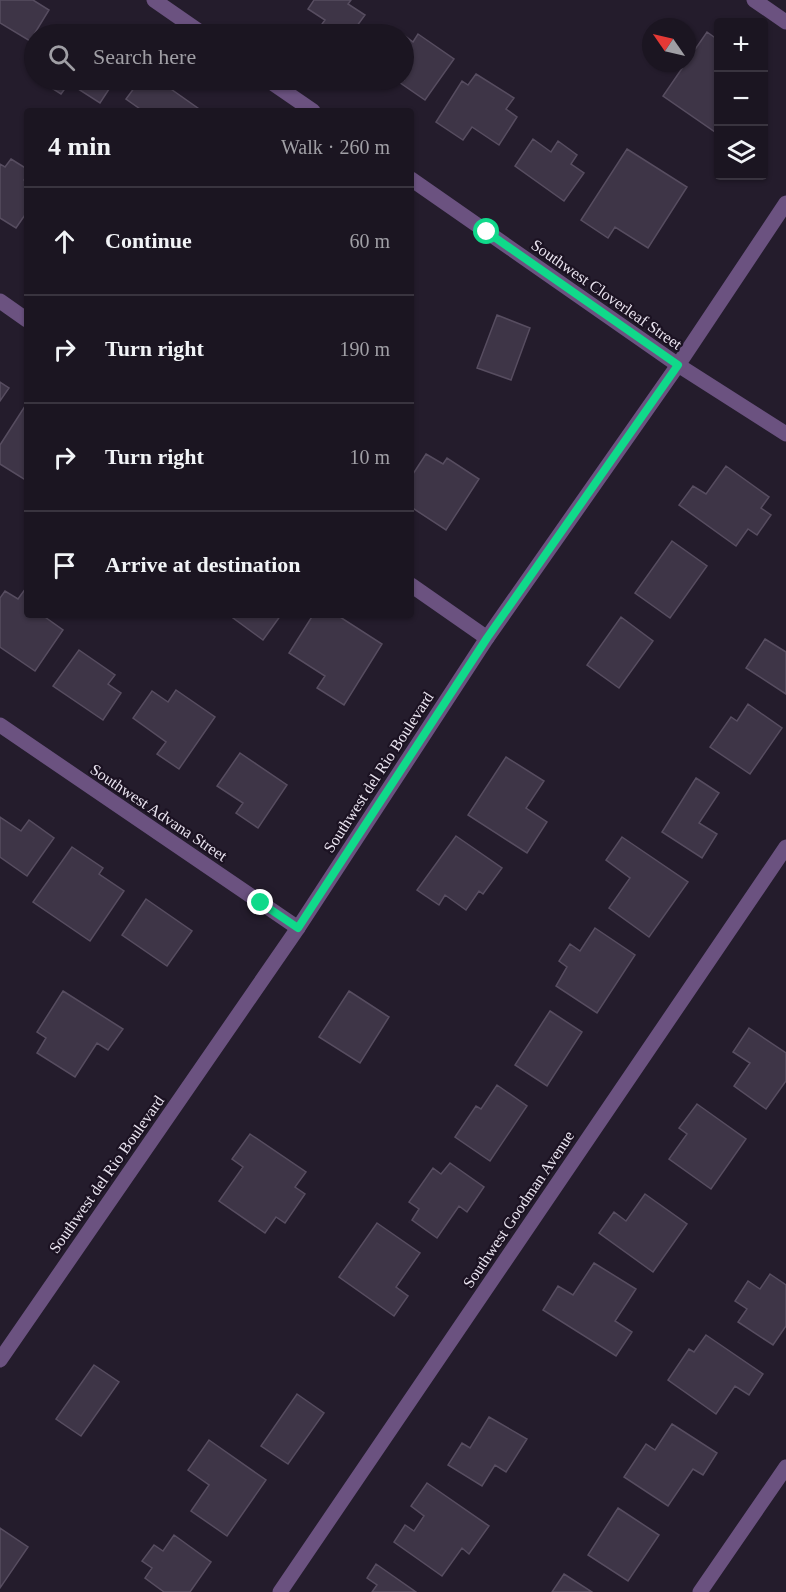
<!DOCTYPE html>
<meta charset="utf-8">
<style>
:root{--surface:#1b1521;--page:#241e2a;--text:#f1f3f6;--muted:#a09fa5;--line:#39343f}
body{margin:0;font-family:"Times New Roman",serif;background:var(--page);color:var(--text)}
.controls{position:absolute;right:18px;top:18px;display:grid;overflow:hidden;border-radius:6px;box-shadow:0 2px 4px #0004}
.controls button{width:54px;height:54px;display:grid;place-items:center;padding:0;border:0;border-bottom:2px solid var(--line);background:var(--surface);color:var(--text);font:30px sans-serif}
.compass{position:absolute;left:642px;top:18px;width:54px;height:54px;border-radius:50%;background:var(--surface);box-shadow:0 2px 4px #0004;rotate:304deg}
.stop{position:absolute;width:18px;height:18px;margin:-14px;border:4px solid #10d98a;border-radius:50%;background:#fff}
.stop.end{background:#10d98a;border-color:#fff;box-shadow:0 2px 6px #0008}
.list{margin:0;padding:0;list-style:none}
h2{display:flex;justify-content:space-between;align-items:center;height:78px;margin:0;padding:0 24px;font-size:26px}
h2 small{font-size:20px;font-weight:400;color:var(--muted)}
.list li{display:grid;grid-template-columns:39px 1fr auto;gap:18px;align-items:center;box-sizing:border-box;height:108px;padding:0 24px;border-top:2px solid var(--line)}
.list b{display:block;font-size:22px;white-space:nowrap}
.list em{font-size:20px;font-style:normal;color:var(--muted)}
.icon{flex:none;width:33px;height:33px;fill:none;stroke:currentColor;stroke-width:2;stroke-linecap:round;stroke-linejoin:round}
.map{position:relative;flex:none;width:786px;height:1592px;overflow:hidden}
.search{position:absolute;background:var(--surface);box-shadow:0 2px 4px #0004;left:24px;top:24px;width:390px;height:66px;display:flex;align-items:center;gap:15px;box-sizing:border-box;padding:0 21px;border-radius:33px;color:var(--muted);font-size:22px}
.panel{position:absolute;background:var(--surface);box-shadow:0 2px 4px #0004;left:24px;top:108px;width:390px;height:510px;border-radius:6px}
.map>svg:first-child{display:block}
.building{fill:#3e3547;stroke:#574d60;stroke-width:1.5}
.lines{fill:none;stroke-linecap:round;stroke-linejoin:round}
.minor{stroke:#6b5280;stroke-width:15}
.tertiary{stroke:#6b5280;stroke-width:15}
.route{stroke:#10d98a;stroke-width:8}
.labels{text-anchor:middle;stroke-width:4.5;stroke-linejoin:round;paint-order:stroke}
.street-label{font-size:16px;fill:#e9e3ef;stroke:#1b1222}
</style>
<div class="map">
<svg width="786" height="1592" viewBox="0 0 786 1592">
<rect width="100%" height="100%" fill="#241c2c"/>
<path class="building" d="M0,0H33L49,10L30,41L0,23Z
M314,0H351L348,4L365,15L351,34H322L317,31L325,20L308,9Z
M71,28L81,34H67Z
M394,28L403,34H390Z
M707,32L718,40V134L663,96Z
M418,34L454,59L425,100L396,80H404V35L413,42Z
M476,74L514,98L506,109L517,117L499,145L472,127L463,140L436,122L462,81L468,85Z
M39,80H115L100,103L69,83L61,94Z
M140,80H158L202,111H143L126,99Z
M533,139L551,152L558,141L577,155L571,164L584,173L564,201L515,166Z
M627,149L687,187L648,248L615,227L608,238L581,220Z
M11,159L27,169V175L24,180L27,182V212L16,228L0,218V164L5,167Z
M497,315L530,328L511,380L477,368Z
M0,382L9,388L0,401Z
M27,403V481L0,464V445Z
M426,454L443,464L447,458L479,479L446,530L411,507V477Z
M726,466L769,497L761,508L771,515L757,535L748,529L736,546L679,505L693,486L706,494Z
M672,541L707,566L670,618L635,593Z
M26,588L27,615H42L63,630L35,671L0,647V598L5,591L18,599Z
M229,615H281L263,640Z
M313,615H337L382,644L344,705L317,688L325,676L289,653Z
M621,617L653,641L619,688L587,665Z
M765,639L786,652V694L746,668Z
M79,650L115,675L108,684L121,693L103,720L53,686Z
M176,690L215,717L179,769L157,754L166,742L133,718L152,691L168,702Z
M748,704L782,728L750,774L710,747L731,717L737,721Z
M240,753L287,785L258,828L236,813L243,803L217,786Z
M506,757L544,781L526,808L547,822L527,853L468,815Z
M696,778L719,793L699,823L717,834L702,858L662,832Z
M0,817L21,831L29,820L54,838L27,876L0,857Z
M456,836L502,868L483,894L479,891L466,910L445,895L439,905L417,890Z
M622,837L688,882L649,937L609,908L630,878L606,860Z
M72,847L103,868L99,874L124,891L90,941L33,902Z
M146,899L192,931L167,966L122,935Z
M595,928L635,955L597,1013L556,986L567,967L559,961L570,944L580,951Z
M63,991L123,1029L108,1050L97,1043L75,1077L37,1053L46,1038L37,1032Z
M349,991L389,1017L360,1063L319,1037Z
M550,1011L582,1032L547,1086L515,1065Z
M749,1028L786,1053V1081L766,1109L734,1086L750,1063L733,1052Z
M497,1085L527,1106L490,1161L455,1137L476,1106L481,1109Z
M697,1104L746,1139L711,1189L669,1159L687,1134L679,1128Z
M250,1134L306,1172L295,1187L305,1194L285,1223L276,1217L265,1233L219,1201L243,1167L232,1159Z
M450,1163L484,1187L467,1212L459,1206L437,1238L412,1220L419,1209L409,1202L433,1168L441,1174Z
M645,1194L687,1224L653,1272L599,1233L614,1212L626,1221Z
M377,1223L420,1253L396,1287L408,1296L394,1316L339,1277Z
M594,1263L636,1289L615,1321L632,1332L616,1356L543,1310L558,1286L573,1295Z
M770,1274L786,1285V1326L773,1345L738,1322L747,1309L735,1301L748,1281L760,1289Z
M706,1335L763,1374L749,1395L735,1386L716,1414L668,1380L689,1349L694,1352Z
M94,1365L119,1382L81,1436L56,1419Z
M297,1394L324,1413L288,1464L261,1446Z
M489,1417L527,1439L506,1472L495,1465L482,1486L448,1465L462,1443L470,1448Z
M672,1424L717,1453L703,1475L693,1469L668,1506L624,1477L646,1444L655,1450Z
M209,1440L266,1480L227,1536L191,1511L209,1485L188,1470Z
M427,1483L489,1526L469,1554L462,1548L442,1576L394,1542L405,1525L414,1531L424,1516L411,1506Z
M618,1508L659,1535L628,1581L588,1555Z
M0,1528L28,1547L0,1588Z
M174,1535L211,1562L190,1592H164L145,1578L152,1568L142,1561L154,1545L163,1551Z
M376,1564L416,1592H372L377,1585L367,1578Z
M564,1574L592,1592H552Z"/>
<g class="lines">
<path class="minor" d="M154,0L203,34
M754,0L786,22
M268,80L313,111
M411,179L678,365L786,434
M0,301L27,320
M411,585L487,638
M0,725L298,928
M280,1592L786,847
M700,1592L786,1467"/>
<path class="tertiary" d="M0,1360L298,928L487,638L678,365L786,203"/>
</g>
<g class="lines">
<path class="route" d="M261,903L298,928L487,638L678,365L487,232"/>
</g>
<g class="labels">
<g class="street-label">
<text transform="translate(607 294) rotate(35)" y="6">Southwest Cloverleaf Street</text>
<text transform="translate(378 772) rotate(-57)" y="6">Southwest del Rio Boulevard</text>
<text transform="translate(159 812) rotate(34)" y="6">Southwest Advana Street</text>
<text transform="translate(106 1174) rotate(-55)" y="6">Southwest del Rio Boulevard</text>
<text transform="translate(518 1209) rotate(-56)" y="6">Southwest Goodman Avenue</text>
</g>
</g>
</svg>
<div class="controls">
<button>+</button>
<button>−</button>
<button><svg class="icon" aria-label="layers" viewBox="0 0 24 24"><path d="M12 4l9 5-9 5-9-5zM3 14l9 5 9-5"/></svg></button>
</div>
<svg class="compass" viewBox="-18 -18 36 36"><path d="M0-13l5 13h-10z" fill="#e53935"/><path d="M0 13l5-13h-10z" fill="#a09fa5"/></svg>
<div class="stop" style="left:487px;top:232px"></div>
<div class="stop end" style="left:261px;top:903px"></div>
<div class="search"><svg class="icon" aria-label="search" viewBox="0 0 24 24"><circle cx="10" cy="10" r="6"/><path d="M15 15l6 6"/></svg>Search here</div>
<section class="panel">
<h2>4 min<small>Walk · 260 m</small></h2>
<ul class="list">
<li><svg class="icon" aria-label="ahead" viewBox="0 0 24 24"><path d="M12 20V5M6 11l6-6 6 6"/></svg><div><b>Continue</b></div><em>60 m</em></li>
<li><svg class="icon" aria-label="right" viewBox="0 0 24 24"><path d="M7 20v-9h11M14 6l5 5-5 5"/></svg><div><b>Turn right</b></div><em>190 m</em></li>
<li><svg class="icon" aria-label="right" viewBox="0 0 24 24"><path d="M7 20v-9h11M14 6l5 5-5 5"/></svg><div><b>Turn right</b></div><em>10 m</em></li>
<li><svg class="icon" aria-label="arrive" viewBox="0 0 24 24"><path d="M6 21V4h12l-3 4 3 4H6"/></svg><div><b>Arrive at destination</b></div></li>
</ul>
</section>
</div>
